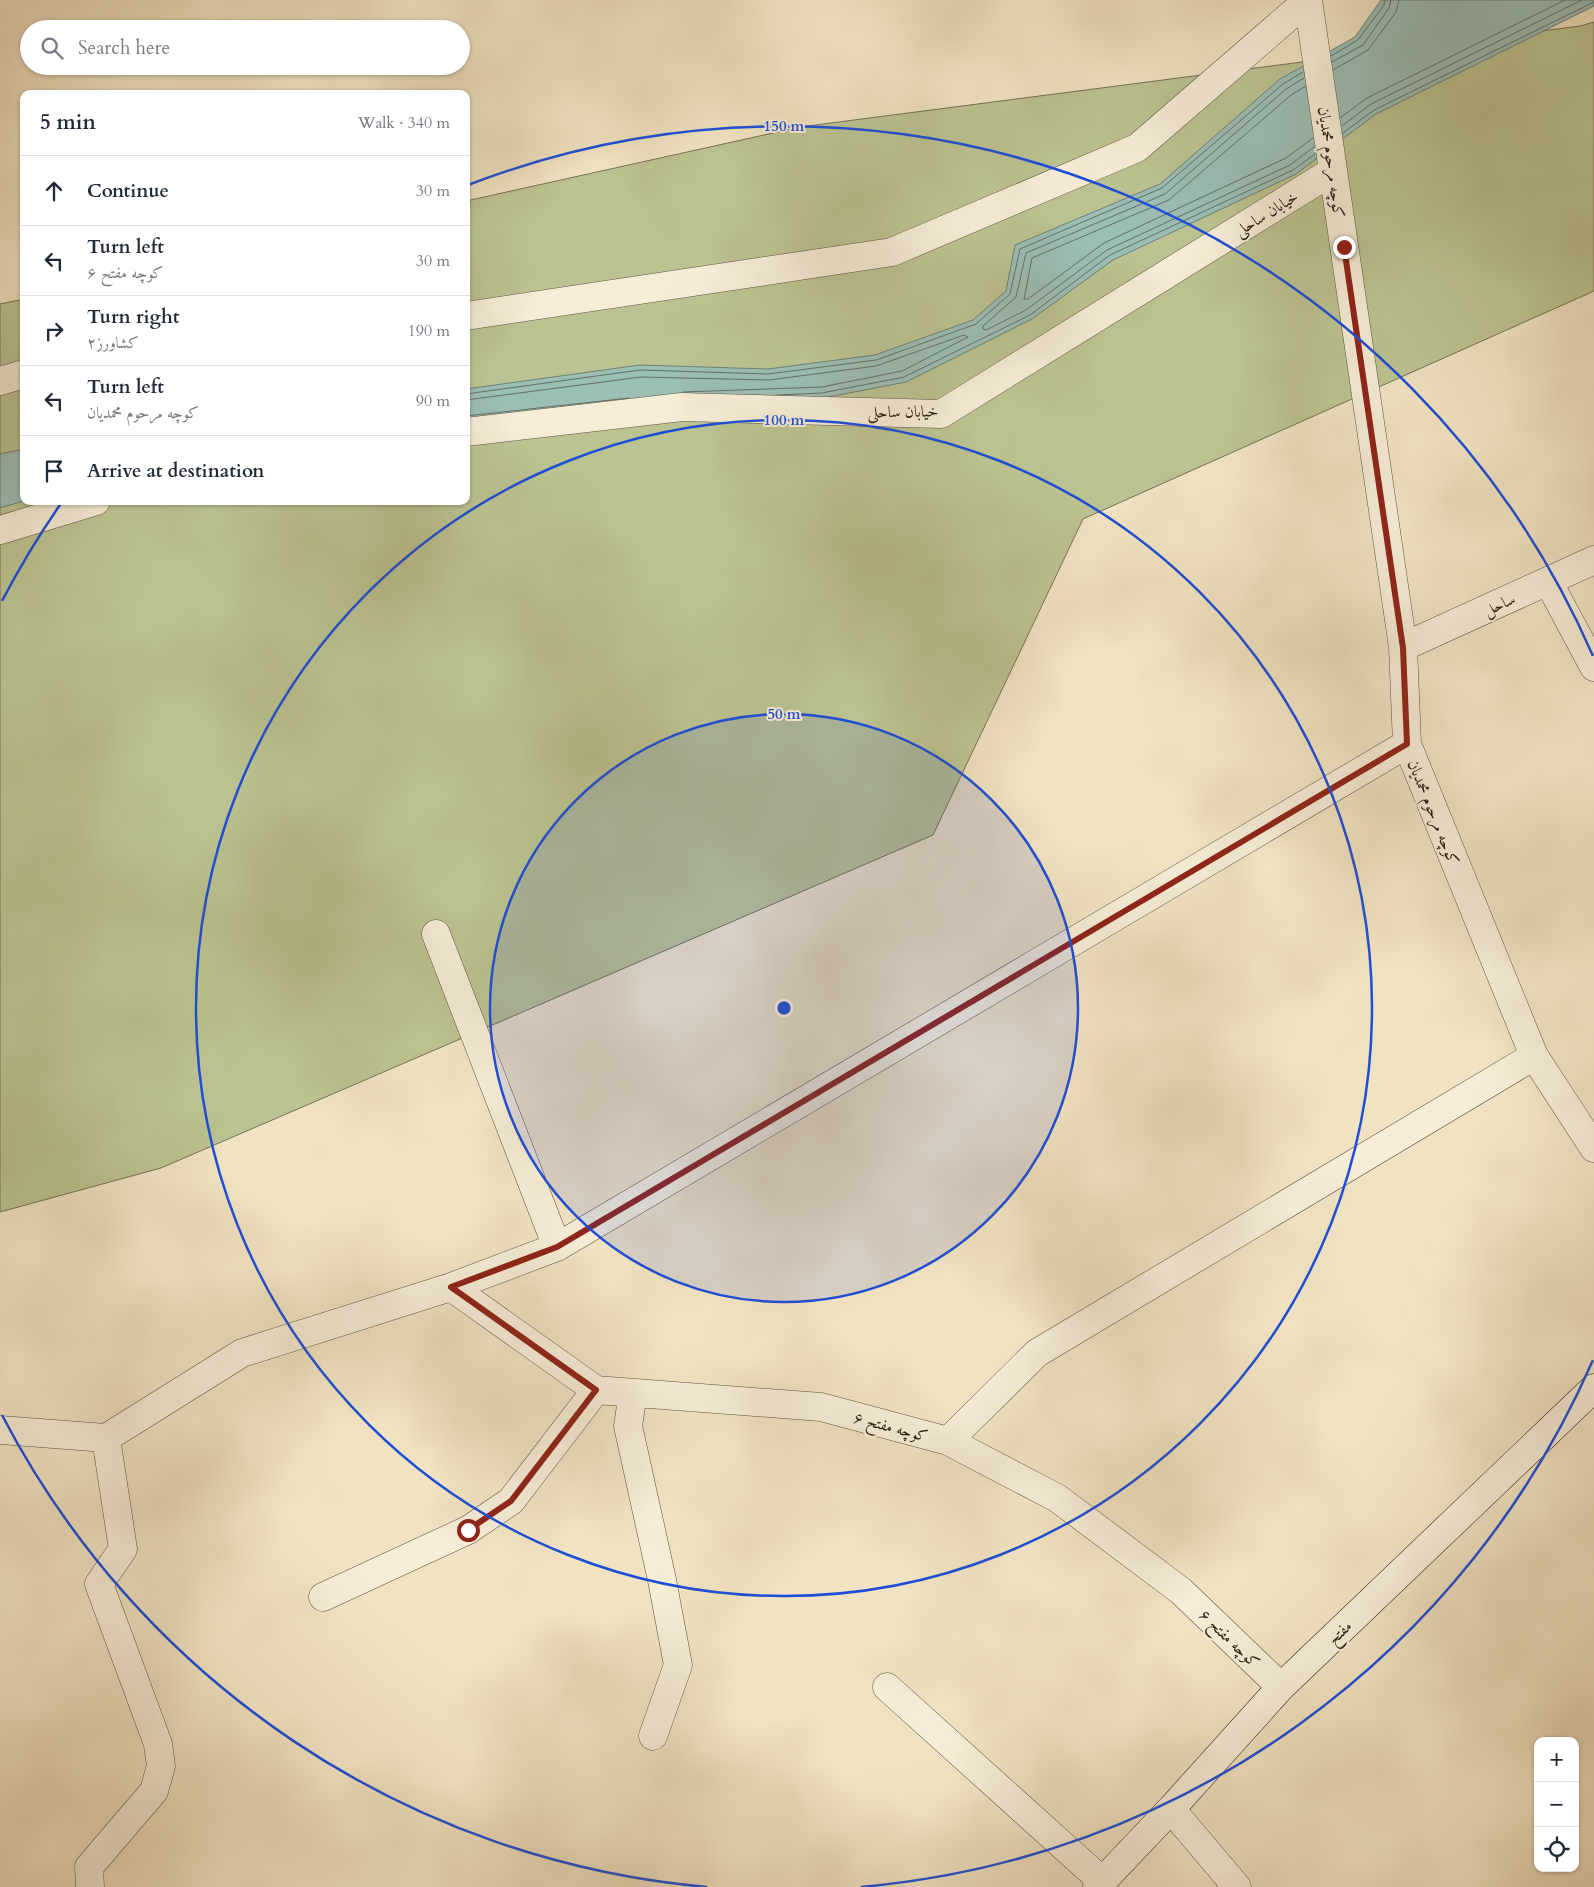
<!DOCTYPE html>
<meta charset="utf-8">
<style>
:root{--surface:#fff;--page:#f6f6f7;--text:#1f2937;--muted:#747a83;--line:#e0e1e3}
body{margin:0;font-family:Cardo,Amiri,serif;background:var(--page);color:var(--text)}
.controls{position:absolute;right:15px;bottom:15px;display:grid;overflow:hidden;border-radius:10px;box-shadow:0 1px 4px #0004}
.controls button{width:45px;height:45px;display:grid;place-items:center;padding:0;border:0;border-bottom:1px solid var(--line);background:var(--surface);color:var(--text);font:25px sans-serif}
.stop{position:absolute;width:15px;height:15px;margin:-11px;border:4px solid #8f2418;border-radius:50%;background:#fff}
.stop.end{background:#8f2418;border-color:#fff;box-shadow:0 1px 5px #0008}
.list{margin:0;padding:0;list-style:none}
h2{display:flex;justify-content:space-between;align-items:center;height:65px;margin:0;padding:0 20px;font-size:21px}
h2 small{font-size:16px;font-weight:400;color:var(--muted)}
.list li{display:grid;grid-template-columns:32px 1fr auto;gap:15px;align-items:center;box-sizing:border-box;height:70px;padding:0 20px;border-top:1px solid var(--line)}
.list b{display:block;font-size:19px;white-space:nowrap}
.list p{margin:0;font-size:16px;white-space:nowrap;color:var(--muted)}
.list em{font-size:16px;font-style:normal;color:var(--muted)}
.icon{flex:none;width:28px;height:28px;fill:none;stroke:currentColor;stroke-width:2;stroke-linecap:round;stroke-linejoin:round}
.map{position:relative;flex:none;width:1594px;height:1887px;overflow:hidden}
.search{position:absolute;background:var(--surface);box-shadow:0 1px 4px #0004;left:20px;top:20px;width:450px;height:55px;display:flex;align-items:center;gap:12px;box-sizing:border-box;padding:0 18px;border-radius:28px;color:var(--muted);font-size:19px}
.panel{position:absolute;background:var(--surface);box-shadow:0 1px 4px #0004;left:20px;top:90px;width:450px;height:415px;border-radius:10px}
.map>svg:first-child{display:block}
.green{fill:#bcc392;stroke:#747255}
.water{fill:#9bbeb5;stroke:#6e7f76}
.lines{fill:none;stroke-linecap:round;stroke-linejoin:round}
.shore{stroke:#637066;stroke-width:1}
.street-casing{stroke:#5c5242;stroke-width:29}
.secondary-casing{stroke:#2b2118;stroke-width:29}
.street{stroke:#f6edd7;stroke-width:28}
.secondary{stroke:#f6edd7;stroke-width:28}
.route{stroke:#8f2418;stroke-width:6}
.ring{fill:none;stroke:#1d4ed8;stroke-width:2.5}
.labels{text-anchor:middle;stroke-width:4;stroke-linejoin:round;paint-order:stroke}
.street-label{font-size:16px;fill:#2b2118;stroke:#f6edd7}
.centre{fill:#1d4ed8;stroke:#f6edd7;stroke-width:2.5}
.ring-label{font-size:15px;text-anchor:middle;font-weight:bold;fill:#1d4ed8;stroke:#f6edd7;stroke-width:4;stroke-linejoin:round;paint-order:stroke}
</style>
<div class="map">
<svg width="1594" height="1887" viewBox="0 0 1594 1887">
<rect width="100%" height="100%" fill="#f1e3c2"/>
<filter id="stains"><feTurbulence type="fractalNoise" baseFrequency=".004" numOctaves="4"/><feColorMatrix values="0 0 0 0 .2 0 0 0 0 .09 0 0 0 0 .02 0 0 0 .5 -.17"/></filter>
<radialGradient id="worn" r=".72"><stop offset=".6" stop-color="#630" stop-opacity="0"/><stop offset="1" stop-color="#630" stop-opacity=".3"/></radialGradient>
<path class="green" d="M1594,22V291L1083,519L933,835L161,1168L0,1212V304L24,299V501H466V201L800,127L1580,26Z"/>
<path class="water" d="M1381,0H1594V6L1376,114L1296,174L1113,260L1032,319L906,382L823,398L466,427V389L640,365L768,369L875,355L973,320L1006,291L1015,245L1160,184L1280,79L1355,37Z
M24,449V501L0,508V454Z"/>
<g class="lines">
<path class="shore" d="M1331,56L1358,40L1384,5L1385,0
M1332,62L1363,45L1389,8L1391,0
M1333,70L1368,50L1396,12L1399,0
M1304,78L1286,89L1165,194L1026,253L1016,297L983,326V329L986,330L1026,310L1107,250L1290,165L1314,147
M1306,86L1291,95L1169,200L1032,258L1024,299H1028L1104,243L1286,158L1313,138
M1340,118L1367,98L1565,0
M1342,126L1371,104L1582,0
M1343,133L1374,110L1594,2
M466,394L640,370L768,374L876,360L976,324L1010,294L1020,249L1162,188L1283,84L1303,72
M776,395L822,393L904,377L1030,315L1110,255L1293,170L1315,154
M466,400L641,377L769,380L876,366L964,335L968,337L902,371L822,387L683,392
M466,416L629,398"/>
<g class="street-casing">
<path id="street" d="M1308,0L1403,647L1407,744L1534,1056L1594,1148
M466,316L892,252L1137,148L1308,0
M0,381L24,374
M466,432L682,407L941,414L1333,171
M0,530L96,501
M1548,581L1594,667
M1403,647L1594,560
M436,934L557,1247
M451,1287L596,1390L821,1407L948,1441L1057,1498L1181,1591L1281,1687
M633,1393L628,1426L662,1580L678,1665L653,1736
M0,1430L106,1438L242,1353L451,1287L557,1247L1407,744
M948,1441L1037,1353L1534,1056
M323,1597L468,1530L511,1501L596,1390
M887,1687L1102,1881
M1171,1809L1237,1887
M90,1887L89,1867L154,1791L161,1766L158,1744L99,1584L123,1549L106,1438"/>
</g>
<g class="secondary-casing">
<path id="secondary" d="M1097,1887L1171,1809L1281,1687L1594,1388"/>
</g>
<use href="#street" class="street"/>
<use href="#secondary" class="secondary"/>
</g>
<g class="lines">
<path class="route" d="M468,1530L511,1501L596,1390L451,1287L557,1247L1407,744L1403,648L1344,247"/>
</g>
<circle cx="784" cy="1008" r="294" fill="#1d4ed8" fill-opacity=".12"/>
<g class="ring">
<circle cx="784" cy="1008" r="294"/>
<circle cx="784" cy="1008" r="588"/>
<path d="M1593 1360A882 882 0 0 1 861 1887M707 1887A882 882 0 0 1 2 1415M2 601A882 882 0 0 1 62 502M468 185A882 882 0 0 1 1593 656"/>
</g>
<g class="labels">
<g class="street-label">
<text transform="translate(1332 162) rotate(82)" y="6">کوچه مرحوم محمدیان</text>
<text transform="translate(1266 213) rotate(-32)" y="6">خیابان ساحلی</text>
<text transform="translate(903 411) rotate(-1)" y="6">خیابان ساحلی</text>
<text transform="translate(1499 604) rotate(-25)" y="6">ساحل</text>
<text transform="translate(1434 812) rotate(68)" y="6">کوچه مرحوم محمدیان</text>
<text transform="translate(891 1426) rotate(15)" y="6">کوچه مفتح ۶</text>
<text transform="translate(1339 1632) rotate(-44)" y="6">مفتح</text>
<text transform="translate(1230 1638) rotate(44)" y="6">کوچه مفتح ۶</text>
</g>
</g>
<circle cx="784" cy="1008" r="8" class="centre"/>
<g class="ring-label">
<text x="784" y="131">150 m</text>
<text x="784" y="425">100 m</text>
<text x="784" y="719">50 m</text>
</g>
<rect width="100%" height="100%" filter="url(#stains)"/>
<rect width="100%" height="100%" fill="url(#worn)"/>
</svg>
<div class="controls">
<button>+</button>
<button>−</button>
<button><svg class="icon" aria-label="locate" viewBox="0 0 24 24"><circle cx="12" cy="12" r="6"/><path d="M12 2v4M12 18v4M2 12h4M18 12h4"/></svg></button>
</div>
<div class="stop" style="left:468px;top:1530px"></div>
<div class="stop end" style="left:1344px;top:247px"></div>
<div class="search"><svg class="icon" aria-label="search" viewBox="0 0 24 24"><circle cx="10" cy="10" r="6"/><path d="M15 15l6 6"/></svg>Search here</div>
<section class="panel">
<h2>5 min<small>Walk · 340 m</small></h2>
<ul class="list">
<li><svg class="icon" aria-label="ahead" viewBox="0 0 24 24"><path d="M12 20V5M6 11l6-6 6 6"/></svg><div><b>Continue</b></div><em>30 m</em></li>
<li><svg class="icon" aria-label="left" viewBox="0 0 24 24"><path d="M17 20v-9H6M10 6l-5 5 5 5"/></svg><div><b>Turn left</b><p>کوچه مفتح ۶</p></div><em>30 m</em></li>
<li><svg class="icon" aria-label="right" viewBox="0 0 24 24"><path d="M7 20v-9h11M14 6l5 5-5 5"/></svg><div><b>Turn right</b><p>کشاورز۲</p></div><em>190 m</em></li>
<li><svg class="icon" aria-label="left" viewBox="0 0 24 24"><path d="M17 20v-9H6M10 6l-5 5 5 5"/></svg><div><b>Turn left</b><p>کوچه مرحوم محمدیان</p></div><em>90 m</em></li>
<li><svg class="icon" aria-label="arrive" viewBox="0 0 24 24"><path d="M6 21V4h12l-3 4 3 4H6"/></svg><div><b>Arrive at destination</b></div></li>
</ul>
</section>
</div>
